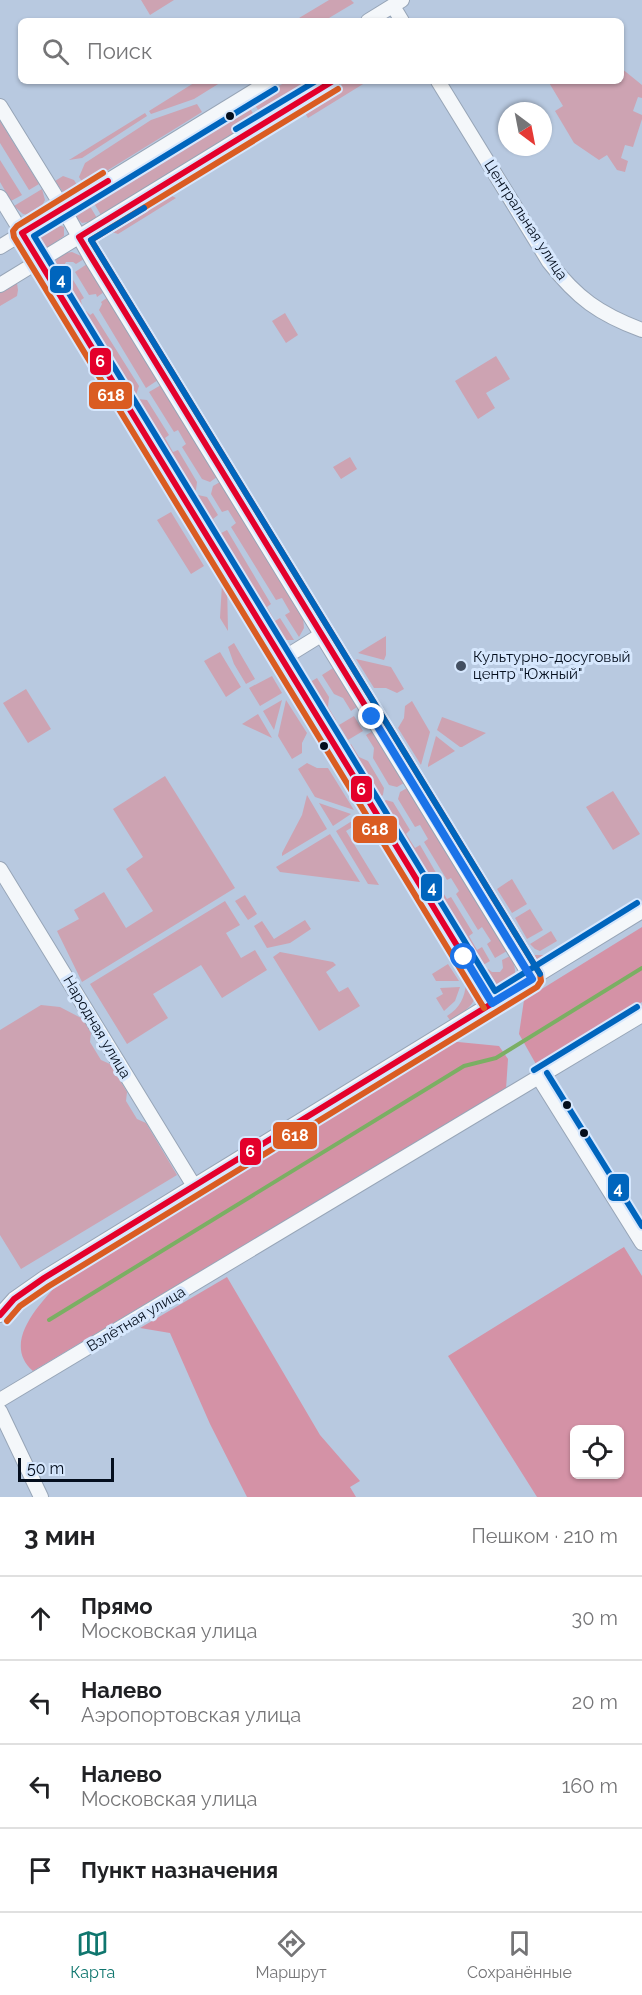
<!DOCTYPE html>
<html lang="ru">
<meta charset="utf-8">
<style>
:root{--surface:#fff;--page:#f2f2f2;--text:#202124;--muted:#757577;--line:#e0e0e0;--accent:#0f766e}
body{margin:0;font-family:Raleway,sans-serif;background:var(--page);color:var(--text)}
.controls{position:absolute;right:18px;bottom:18px;display:grid;overflow:hidden;border-radius:9px;box-shadow:0 2px 4px #0004}
.controls button{width:54px;height:54px;display:grid;place-items:center;padding:0;border:0;border-bottom:2px solid var(--line);background:var(--surface);color:var(--text);font:30px sans-serif}
.compass{position:absolute;left:498px;top:102px;width:54px;height:54px;border-radius:50%;background:var(--surface);box-shadow:0 2px 4px #0004;rotate:148deg}
.scale{position:absolute;left:18px;bottom:15px;width:96px;box-sizing:border-box;padding-left:6px;border:3px solid #040e1d;border-top:0;font-size:16px;line-height:21px;white-space:nowrap;color:#040e1d;-webkit-text-stroke:4px #d6e7fd;paint-order:stroke}
.stop{position:absolute;width:18px;height:18px;margin:-14px;border:4px solid #1a73e8;border-radius:50%;background:#fff}
.stop.end{background:#1a73e8;border-color:#fff;box-shadow:0 2px 6px #0008}
.list{margin:0;padding:0;list-style:none}
h2{display:flex;justify-content:space-between;align-items:center;height:78px;margin:0;padding:0 24px;font-size:26px}
h2 small{font-size:20px;font-weight:400;color:var(--muted)}
.list li{display:grid;grid-template-columns:39px 1fr auto;gap:18px;align-items:center;box-sizing:border-box;height:84px;padding:0 24px;border-top:2px solid var(--line)}
.list b{display:block;font-size:22px;white-space:nowrap}
.list p{margin:0;font-size:20px;white-space:nowrap;color:var(--muted)}
.list em{font-size:20px;font-style:normal;color:var(--muted)}
.icon{flex:none;width:33px;height:33px;fill:none;stroke:currentColor;stroke-width:2;stroke-linecap:round;stroke-linejoin:round}
.map{position:relative;flex:none;width:642px;height:1497px;overflow:hidden}
.search{position:absolute;background:var(--surface);box-shadow:0 2px 4px #0004;left:18px;right:18px;top:18px;height:66px;display:flex;align-items:center;gap:15px;box-sizing:border-box;padding:0 21px;border-radius:9px;color:var(--muted);font-size:22px}
.sheet{height:414px;background:var(--surface)}
nav{display:flex;justify-content:space-around;align-items:center;box-sizing:border-box;height:84px;border-top:2px solid var(--line);background:var(--surface);font-size:16px;color:var(--muted)}
nav a{display:grid;justify-items:center;gap:3px}
nav .on{color:var(--accent)}
.map>svg:first-child{display:block}
.green{fill:#cda3b2}
.forest{fill:#d492a6;fill-rule:evenodd}
.lines{fill:none;stroke-linecap:round;stroke-linejoin:round}
.stream{stroke:#7baf63;stroke-width:4}
.minor-casing{stroke:#97a5b7;stroke-width:16}
.minor{stroke:#f4f7fa;stroke-width:14}
.bus-1-casing{stroke:#d6e7fd;stroke-width:10}
.bus-2-casing{stroke:#d6e7fd;stroke-width:10}
.bus-3-casing{stroke:#d6e7fd;stroke-width:10}
.bus-1{stroke:#e4002b;stroke-width:6}
.bus-2{stroke:#da5c22;stroke-width:6}
.bus-3{stroke:#0065bd;stroke-width:6}
.route{stroke:#1a73e8;stroke-width:8}
.bus-dot{fill:#040e1d;stroke:#d6e7fd;stroke-width:2}
.poi-dot{fill:#434f61;stroke:#d6e7fd;stroke-width:2}
.labels{text-anchor:middle;stroke-width:6;stroke-linejoin:round;paint-order:stroke}
.street-label{font-size:15px;fill:#040e1d;stroke:#d6e7fd}
.poi-label{font-size:15px;fill:#040e1d;stroke:#d6e7fd;text-anchor:start}
.line-badge{stroke:#d6e7fd;stroke-width:2}
.badge-label{font-size:16px;text-anchor:middle;font-weight:bold;fill:#fff}
</style>
<div class="map">
<svg width="642" height="1497" viewBox="0 0 642 1497">
<rect width="100%" height="100%" fill="#b8c9e0"/>
<path class="green" d="M141,0H174L150,15Z
M329,0H351L354,3L324,21H294Z
M621,68L642,85V98L638,97L633,111L642,115V119L633,147L625,145L621,158L628,161L625,172L617,170L607,155L599,160L574,143L555,111L563,106L548,81H621Z
M197,81H223L194,99L151,114L149,111Z
M287,81H320L262,116L253,102Z
M347,81H368L308,118L305,113L314,101Z
M197,104L202,112L84,185L79,177L85,163L151,120Z
M248,105L257,120L101,215L92,200Z
M145,113L147,116L82,158L69,160Z
M0,121L39,184L29,190L0,143Z
M0,160L22,195L11,201L0,182Z
M63,176L74,180L79,188L72,192H63L55,181Z
M42,189L45,200C41,209 34,217 23,214L14,206Z
M163,194H168L176,198L118,234L112,232L109,226Z
M88,203L97,218L88,222L82,223L77,218V211Z
M56,224L64,227V236L47,248L40,247L36,240L38,234Z
M72,252L81,256L84,259L76,264L73,262H66L62,269L63,273L56,277C51,264 57,253 72,252Z
M87,264L104,292L97,297L96,294L89,295L75,272Z
M70,275L84,298L81,300L82,306L76,310L59,282Z
M17,283L18,290L17,296L0,306V293Z
M122,288L173,371L169,374L118,291Z
M108,297L158,380L146,388L99,310L102,304L101,302Z
M86,311L90,315L93,313L139,386L136,395L129,398L79,315Z
M285,313L298,335L286,343L272,321Z
M68,322L119,405L114,408L63,325Z
M496,356L510,379L486,393L495,408L478,419L455,381Z
M176,376L232,468L228,471L172,379Z
M161,385L217,477L210,482L202,479L182,447L186,444L178,430L174,432L149,392Z
M138,399L147,400L169,435L165,438L173,452L178,450L197,482L196,490L189,494L132,403Z
M122,410L178,501L173,504L117,412Z
M350,457L357,469L341,479L333,467Z
M235,472L346,653L341,656L231,475Z
M220,482L303,617L304,628L299,637L285,615L290,612L282,598L276,600L231,527L236,523L228,510L222,512L211,494L213,486Z
M198,495L207,497L218,515L213,519L221,533L227,530L271,604L267,607L275,621L280,618L294,640H283L274,634L191,499Z
M180,506L227,582L228,631L220,618L222,584L176,508Z
M171,512L204,566L191,574L157,520Z
M386,636V655L384,660L358,653Z
M234,643L255,679L246,684L234,664L228,647Z
M220,652L241,687L226,697L204,661Z
M356,659L391,667L404,689L397,693L386,688H374Z
M333,668L357,707L351,711L343,698L334,694L322,675Z
M272,676L282,693L260,706L249,688Z
M317,678L329,697L328,707L336,720L329,724L305,685Z
M26,689L51,729L28,743L3,703Z
M282,700L274,730L263,711Z
M286,700L307,733L302,743V753L292,759L278,736Z
M412,701L430,732L421,765L398,728L404,718L405,706Z
M258,714L272,738L242,724Z
M354,716L363,731L348,740L339,725Z
M442,717L486,733L462,747H460L437,730Z
M373,731L404,783L397,787L389,785L373,758L374,748L366,735Z
M436,736L455,751L428,767V765Z
M351,744L359,757L368,761L384,788L383,795L376,800L344,748Z
M307,763L317,768H328L354,810L315,797L298,769Z
M333,765L342,769L364,806L360,809Z
M165,776L235,888L82,982L57,931L79,919L74,910L104,892L126,928L153,911L126,869L143,857L113,809Z
M407,788L507,951L495,958L487,944L491,941L482,927L478,930L456,894L459,891L451,878L447,880L424,842L428,839L420,825L415,827L398,799L400,792Z
M613,791L640,834L613,850L586,807Z
M307,795L327,829L282,856V853L302,815Z
M386,800L393,802L410,830L406,834L415,848L420,845L442,883L439,886L447,899L451,897L473,933L469,936L477,950L482,947L490,961L478,968L379,805Z
M319,803L351,814L333,826Z
M440,807L522,942L518,945L440,818Z
M352,821L354,826L346,831L379,885L368,884L336,831Z
M330,834L360,882L280,872L276,867Z
M512,879L527,904L512,913L497,889Z
M408,888L418,894L451,948L447,951Z
M245,895L257,914L248,920L235,901Z
M225,901L240,925L226,933L241,958L255,950L267,970L222,998L201,965L153,994L168,1018L127,1044L90,984Z
M530,909L543,930L527,939L515,918Z
M305,920L311,929L290,943L267,948L254,926L262,921L274,939Z
M604,920L602,927C590,935 552,962 540,962C531,962 525,957 521,950L525,947L534,955H546Z
M551,931L557,941L540,951L535,949L530,944Z
M280,952L333,962L336,965L326,972L339,992L348,987L360,1006L319,1031L273,957Z
M510,956C527,984 498,1002 481,973L488,969L492,972H500L503,968L502,960Z
M448,964L459,981H436L432,974Z
M471,980C483,1002 467,1010 450,1020L447,1016C460,1008 465,997 466,983Z
M460,987L455,1001L444,1011L436,998L443,994L440,988Z
M41,1005L60,1007L83,1019L91,1033L90,1042L101,1060L110,1064L127,1092L126,1101L137,1119L146,1123L177,1175L21,1269L0,1235V1030Z"/>
<path class="forest" d="M642,927V1002L537,1066L519,1034L524,1000Z
M448,1041L499,1046L508,1059L506,1089L33,1371C0,1342 42,1302 63,1278Z
M624,1247L642,1276V1497H537L448,1356ZM574,1430H620V1474H574Z
M227,1277L320,1435L360,1481L350,1487L356,1497H247L210,1424L170,1333L140,1328Z"/>
<g class="lines">
<path class="stream" d="M49,1320L464,1066L496,1058L642,968"/>
<g class="minor-casing">
<path id="minor" d="M393,6L402,21
M368,21L402,0
M438,81L549,262C577,298 599,314 642,330
M0,106L63,208L92,260L532,979
M0,197L492,1003
M0,247L270,81
M0,285L333,81
M282,659L321,635
M0,869L194,1186
M539,1078L642,1243
M0,1315L14,1299L44,1278L642,911
M0,1400L642,1015
M0,1411L41,1497"/>
</g>
<use href="#minor" class="minor"/>
<g class="bus-1-casing">
<path id="bus-1" d="M108,181L22,233L492,1003
M0,1315L14,1299L44,1278L532,979L79,237L333,81"/>
</g>
<g class="bus-2-casing">
<path id="bus-2" d="M103,173L17,226L13,231L14,237L484,1008
M7,1321L20,1306L49,1286L537,987L541,981L540,974L91,240L338,89"/>
</g>
<g class="bus-3-casing">
<path id="bus-3" d="M275,89L34,236L495,991L637,903
M236,129L316,81
M144,208L91,240L540,974
M534,1070L637,1007
M547,1073L642,1226"/>
</g>
<use href="#bus-1" class="bus-1"/>
<use href="#bus-2" class="bus-2"/>
<use href="#bus-3" class="bus-3"/>
</g>
<g class="lines">
<path class="route" d="M372,717L532,979L492,1003L464,957"/>
</g>
<g class="bus-dot">
<circle cx="230" cy="116" r="5"/>
<circle cx="324" cy="746" r="5"/>
<circle cx="567" cy="1105" r="5"/>
<circle cx="584" cy="1133" r="5"/>
</g>
<circle class="poi-dot" cx="461" cy="666" r="6"/>
<g class="labels">
<g class="street-label">
<text transform="translate(526 220) rotate(57)" y="5">Центральная улица</text>
<text transform="translate(97 1027) rotate(59)" y="5">Народная улица</text>
<text transform="translate(136 1319) rotate(-31)" y="5">Взлётная улица</text>
</g>
<g class="poi-label">
<text x="473" y="662">Культурно-досуговый<tspan x="473" dy="17">центр "Южный"</tspan></text>
</g>
</g>
<g class="line-badge">
<rect x="49" y="265" width="23" height="29" rx="6" fill="#0065bd"/>
<rect x="89" y="347" width="23" height="29" rx="6" fill="#e4002b"/>
<rect x="88" y="381" width="45" height="29" rx="6" fill="#da5c22"/>
<rect x="350" y="775" width="23" height="28" rx="6" fill="#e4002b"/>
<rect x="352" y="815" width="46" height="29" rx="6" fill="#da5c22"/>
<rect x="420" y="873" width="23" height="29" rx="6" fill="#0065bd"/>
<rect x="272" y="1121" width="46" height="29" rx="6" fill="#da5c22"/>
<rect x="239" y="1137" width="23" height="29" rx="6" fill="#e4002b"/>
<rect x="607" y="1173" width="23" height="29" rx="6" fill="#0065bd"/>
</g>
<g class="badge-label">
<text x="61" y="285">4</text>
<text x="100" y="367">6</text>
<text x="111" y="401">618</text>
<text x="361" y="795">6</text>
<text x="375" y="835">618</text>
<text x="432" y="893">4</text>
<text x="295" y="1141">618</text>
<text x="250" y="1157">6</text>
<text x="618" y="1194">4</text>
</g>
</svg>
<div class="controls">
<button><svg class="icon" aria-label="locate" viewBox="0 0 24 24"><circle cx="12" cy="12" r="6"/><path d="M12 2v4M12 18v4M2 12h4M18 12h4"/></svg></button>
</div>
<svg class="compass" viewBox="-18 -18 36 36"><path d="M0-13l5 13h-10z" fill="#e53935"/><path d="M0 13l5-13h-10z" fill="#757577"/></svg>
<div class="scale">50 m</div>
<div class="stop" style="left:464px;top:957px"></div>
<div class="stop end" style="left:372px;top:717px"></div>
<div class="search"><svg class="icon" aria-label="search" viewBox="0 0 24 24"><circle cx="10" cy="10" r="6"/><path d="M15 15l6 6"/></svg>Поиск</div>
</div>
<section class="sheet">
<h2>3 мин<small>Пешком · 210 m</small></h2>
<ul class="list">
<li><svg class="icon" aria-label="ahead" viewBox="0 0 24 24"><path d="M12 20V5M6 11l6-6 6 6"/></svg><div><b>Прямо</b><p>Московская улица</p></div><em>30 m</em></li>
<li><svg class="icon" aria-label="left" viewBox="0 0 24 24"><path d="M17 20v-9H6M10 6l-5 5 5 5"/></svg><div><b>Налево</b><p>Аэропортовская улица</p></div><em>20 m</em></li>
<li><svg class="icon" aria-label="left" viewBox="0 0 24 24"><path d="M17 20v-9H6M10 6l-5 5 5 5"/></svg><div><b>Налево</b><p>Московская улица</p></div><em>160 m</em></li>
<li><svg class="icon" aria-label="arrive" viewBox="0 0 24 24"><path d="M6 21V4h12l-3 4 3 4H6"/></svg><div><b>Пункт назначения</b></div></li>
</ul>
</section>
<nav>
<a class="on"><svg class="icon" aria-label="map" viewBox="0 0 24 24"><path d="M3 6l6-2 6 2 6-2v14l-6 2-6-2-6 2zM9 4v14M15 6v14"/></svg>Карта</a>
<a><svg class="icon" aria-label="directions" viewBox="0 0 24 24"><path d="M12 3l9 9-9 9-9-9zM9 14v-3h6M13 9l2 2-2 2"/></svg>Маршрут</a>
<a><svg class="icon" aria-label="saved" viewBox="0 0 24 24"><path d="M7 4h10v16l-5-4-5 4z"/></svg>Сохранённые</a>
</nav>
